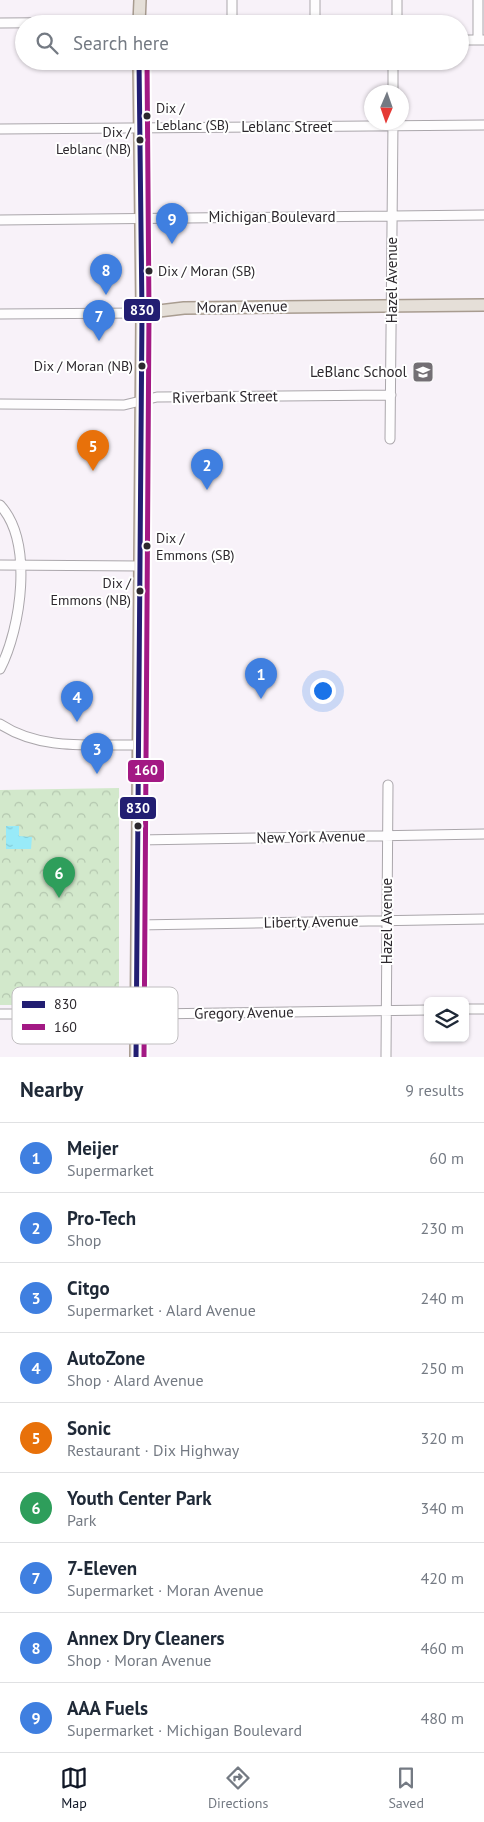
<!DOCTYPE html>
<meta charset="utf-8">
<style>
:root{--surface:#fff;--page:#f6f6f7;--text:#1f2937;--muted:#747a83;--line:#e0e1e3;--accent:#111827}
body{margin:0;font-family:"PT Sans",sans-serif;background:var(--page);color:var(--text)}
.controls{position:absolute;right:15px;bottom:15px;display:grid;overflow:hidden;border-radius:8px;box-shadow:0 1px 4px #0004}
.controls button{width:45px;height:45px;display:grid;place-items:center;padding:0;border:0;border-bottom:1px solid var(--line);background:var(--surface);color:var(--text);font:25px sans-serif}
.compass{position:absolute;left:364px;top:85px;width:45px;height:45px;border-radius:50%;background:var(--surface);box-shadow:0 1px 4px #0004;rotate:182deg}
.you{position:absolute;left:322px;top:690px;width:18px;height:18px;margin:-12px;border:4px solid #fff;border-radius:50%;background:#1a73e8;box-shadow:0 0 0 8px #1a73e833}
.badge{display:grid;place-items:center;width:32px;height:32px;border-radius:50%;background:var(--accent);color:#fff;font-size:16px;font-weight:700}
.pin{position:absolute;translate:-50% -41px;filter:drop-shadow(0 1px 2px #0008)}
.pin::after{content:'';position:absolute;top:26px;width:18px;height:15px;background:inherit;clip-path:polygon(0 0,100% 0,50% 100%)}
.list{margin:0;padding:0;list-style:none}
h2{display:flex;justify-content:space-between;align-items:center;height:65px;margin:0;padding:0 20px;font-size:21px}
h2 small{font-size:16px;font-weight:400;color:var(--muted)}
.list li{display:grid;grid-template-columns:32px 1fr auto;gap:15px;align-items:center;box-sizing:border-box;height:70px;padding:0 20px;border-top:1px solid var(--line)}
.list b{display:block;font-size:19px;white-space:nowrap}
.list p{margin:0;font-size:16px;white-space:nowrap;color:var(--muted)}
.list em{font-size:16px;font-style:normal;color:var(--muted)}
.icon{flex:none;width:28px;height:28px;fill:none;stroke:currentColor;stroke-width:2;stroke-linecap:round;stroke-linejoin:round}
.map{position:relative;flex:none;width:484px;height:1057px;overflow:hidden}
.search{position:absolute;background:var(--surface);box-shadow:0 1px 4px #0004;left:15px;right:15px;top:15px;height:55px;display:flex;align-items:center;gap:12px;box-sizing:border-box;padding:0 18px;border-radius:28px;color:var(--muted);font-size:19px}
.sheet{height:695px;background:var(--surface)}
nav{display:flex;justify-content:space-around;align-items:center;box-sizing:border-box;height:70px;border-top:1px solid var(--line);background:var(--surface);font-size:14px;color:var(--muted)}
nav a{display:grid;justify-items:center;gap:2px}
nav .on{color:var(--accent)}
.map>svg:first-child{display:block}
.park{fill:url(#park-crowns)}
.water{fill:url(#water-ripples)}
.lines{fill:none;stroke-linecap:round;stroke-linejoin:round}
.minor-casing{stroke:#aaa6ab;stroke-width:11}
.major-casing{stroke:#a89c90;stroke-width:14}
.minor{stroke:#fefdfe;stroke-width:9}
.major{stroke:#e5dfd8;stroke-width:11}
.bus-1-casing{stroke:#fff;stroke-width:9}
.bus-2-casing{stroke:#fff;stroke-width:9}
.bus-1{stroke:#221e72;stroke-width:5}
.bus-2{stroke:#a31984;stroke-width:5}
.bus-dot{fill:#2c282d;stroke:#fff;stroke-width:2}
.labels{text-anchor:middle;stroke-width:4;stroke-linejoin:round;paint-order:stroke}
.bus-label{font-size:14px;fill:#2c282d;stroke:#fff;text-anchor:start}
.street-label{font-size:15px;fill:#2c282d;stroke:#fff}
.poi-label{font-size:15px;fill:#2c282d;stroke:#fff;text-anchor:end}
.key{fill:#fff;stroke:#c0bec0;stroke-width:1}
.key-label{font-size:14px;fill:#2c282d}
.line-badge{stroke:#fff;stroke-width:2}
.badge-label{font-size:14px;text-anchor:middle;font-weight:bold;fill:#fff}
</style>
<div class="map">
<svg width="484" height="1057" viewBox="0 0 484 1057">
<defs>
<pattern id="park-crowns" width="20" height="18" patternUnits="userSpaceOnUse" patternTransform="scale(1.25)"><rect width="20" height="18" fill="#d2e8cb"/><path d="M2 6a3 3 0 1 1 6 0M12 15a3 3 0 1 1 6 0" fill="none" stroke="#b4c7af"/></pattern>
<pattern id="water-ripples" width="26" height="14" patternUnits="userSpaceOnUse" patternTransform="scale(1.25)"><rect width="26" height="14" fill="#98eaf8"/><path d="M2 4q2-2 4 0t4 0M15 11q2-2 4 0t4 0" fill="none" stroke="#83c9d5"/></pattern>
</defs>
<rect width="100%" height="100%" fill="#f8f2f9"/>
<path class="park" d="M119,788V1005H0V790Z"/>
<path class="water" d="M6,826H19V836L32,837L31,849H6Z"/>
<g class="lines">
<g class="minor-casing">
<path id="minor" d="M0,23L139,22
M232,24V0
M315,24V0
M397,24V0
M460,40H484
M478,40V0
M393,92V61
M0,129L484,125
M0,220L484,215
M0,314L142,313
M0,404L124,405L157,397L391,395
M390,439L393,122
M0,505C34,542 21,628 0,669
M0,565L140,566
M0,724C41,751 91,744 138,745
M138,840L484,834
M137,925L484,919
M465,1009H484
M0,1014H153L428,1010
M386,1057L388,785"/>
</g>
<g class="major-casing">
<path id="major" d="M139,24L140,0
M142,313L184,308L484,305
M136,1057L142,313L139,61"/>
</g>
<use href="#minor" class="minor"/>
<use href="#major" class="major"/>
<g class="bus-1-casing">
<path id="bus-1" d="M136,1057L142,313L139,61"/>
</g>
<g class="bus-2-casing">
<path id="bus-2" d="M144,1057L149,313L147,61"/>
</g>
<use href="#bus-1" class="bus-1"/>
<use href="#bus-2" class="bus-2"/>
</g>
<defs>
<g id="school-square" transform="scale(1.125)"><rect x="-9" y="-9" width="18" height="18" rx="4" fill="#736f74" stroke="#fff"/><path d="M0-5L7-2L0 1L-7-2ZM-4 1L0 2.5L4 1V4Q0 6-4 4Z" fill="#fff"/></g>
</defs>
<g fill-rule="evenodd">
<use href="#school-square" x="423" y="372"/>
</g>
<g class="bus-dot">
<circle cx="147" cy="116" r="4.5"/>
<circle cx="140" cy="140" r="4.5"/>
<circle cx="149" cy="271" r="4.5"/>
<circle cx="142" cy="366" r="4.5"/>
<circle cx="147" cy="546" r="4.5"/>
<circle cx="140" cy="591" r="4.5"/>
<circle cx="138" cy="826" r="4.5"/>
</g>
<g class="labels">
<g class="bus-label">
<text x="156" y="113">Dix /<tspan x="156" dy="17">Leblanc (SB)</tspan></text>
<text x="131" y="137" text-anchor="end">Dix /<tspan x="131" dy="17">Leblanc (NB)</tspan></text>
<text x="158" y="276">Dix / Moran (SB)</text>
<text x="133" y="371" text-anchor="end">Dix / Moran (NB)</text>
<text x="156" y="543">Dix /<tspan x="156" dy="17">Emmons (SB)</tspan></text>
<text x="131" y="588" text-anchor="end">Dix /<tspan x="131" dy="17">Emmons (NB)</tspan></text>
</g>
<g class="street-label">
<text x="287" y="132">Leblanc Street</text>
<text x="272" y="222">Michigan Boulevard</text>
<text transform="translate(392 280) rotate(-90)" y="5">Hazel Avenue</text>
<text transform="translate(242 307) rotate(-1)" y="5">Moran Avenue</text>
<text transform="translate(225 397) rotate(-1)" y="5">Riverbank Street</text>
<text transform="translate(311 837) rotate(-1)" y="5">New York Avenue</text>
<text transform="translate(387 921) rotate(-90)" y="5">Hazel Avenue</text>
<text transform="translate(311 922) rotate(-1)" y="5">Liberty Avenue</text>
<text transform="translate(244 1013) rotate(-1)" y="5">Gregory Avenue</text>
</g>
<g class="poi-label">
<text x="407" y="377">LeBlanc School</text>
</g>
</g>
<rect x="12" y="987" width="166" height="57" rx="8" class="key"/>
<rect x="22" y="1001" width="23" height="7" fill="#221e72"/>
<rect x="22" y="1024" width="23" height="6" fill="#a31984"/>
<g class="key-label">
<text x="54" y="1009">830</text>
<text x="54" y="1032">160</text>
</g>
<g class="line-badge">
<rect x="123" y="298" width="38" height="24" rx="5" fill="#221e72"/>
<rect x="127" y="759" width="38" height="24" rx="5" fill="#a31984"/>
<rect x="119" y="796" width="38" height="24" rx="5" fill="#221e72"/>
</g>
<g class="badge-label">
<text x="142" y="315">830</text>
<text x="146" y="775">160</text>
<text x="138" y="813">830</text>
</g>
</svg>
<div class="controls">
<button><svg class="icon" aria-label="layers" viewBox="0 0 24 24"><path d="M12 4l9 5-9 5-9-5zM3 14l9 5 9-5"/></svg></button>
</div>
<svg class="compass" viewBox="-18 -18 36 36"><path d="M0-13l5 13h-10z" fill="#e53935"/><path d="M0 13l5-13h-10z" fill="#747a83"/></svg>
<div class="you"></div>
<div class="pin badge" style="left:261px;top:699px;background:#3f7fe0">1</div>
<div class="pin badge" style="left:207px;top:490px;background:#3f7fe0">2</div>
<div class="pin badge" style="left:97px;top:774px;background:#3f7fe0">3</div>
<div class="pin badge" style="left:77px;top:722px;background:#3f7fe0">4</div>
<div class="pin badge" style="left:93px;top:471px;background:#e8710a">5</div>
<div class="pin badge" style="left:59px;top:898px;background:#2e9e5b">6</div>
<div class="pin badge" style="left:99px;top:341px;background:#3f7fe0">7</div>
<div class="pin badge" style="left:106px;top:295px;background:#3f7fe0">8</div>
<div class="pin badge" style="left:172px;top:244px;background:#3f7fe0">9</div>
<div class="search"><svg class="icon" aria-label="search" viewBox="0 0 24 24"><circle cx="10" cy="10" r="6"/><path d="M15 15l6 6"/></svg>Search here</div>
</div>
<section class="sheet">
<h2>Nearby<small>9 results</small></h2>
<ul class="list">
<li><span class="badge" style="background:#3f7fe0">1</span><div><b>Meijer</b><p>Supermarket</p></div><em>60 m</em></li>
<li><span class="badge" style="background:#3f7fe0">2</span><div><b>Pro-Tech</b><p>Shop</p></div><em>230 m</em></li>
<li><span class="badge" style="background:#3f7fe0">3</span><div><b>Citgo</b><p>Supermarket · Alard Avenue</p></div><em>240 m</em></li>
<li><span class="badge" style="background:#3f7fe0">4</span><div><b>AutoZone</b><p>Shop · Alard Avenue</p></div><em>250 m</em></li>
<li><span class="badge" style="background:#e8710a">5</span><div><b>Sonic</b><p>Restaurant · Dix Highway</p></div><em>320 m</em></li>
<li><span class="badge" style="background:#2e9e5b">6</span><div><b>Youth Center Park</b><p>Park</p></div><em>340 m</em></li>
<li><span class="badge" style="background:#3f7fe0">7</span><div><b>7-Eleven</b><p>Supermarket · Moran Avenue</p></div><em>420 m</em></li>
<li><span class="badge" style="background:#3f7fe0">8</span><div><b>Annex Dry Cleaners</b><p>Shop · Moran Avenue</p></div><em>460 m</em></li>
<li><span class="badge" style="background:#3f7fe0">9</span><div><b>AAA Fuels</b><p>Supermarket · Michigan Boulevard</p></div><em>480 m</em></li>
</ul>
</section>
<nav>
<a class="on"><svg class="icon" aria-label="map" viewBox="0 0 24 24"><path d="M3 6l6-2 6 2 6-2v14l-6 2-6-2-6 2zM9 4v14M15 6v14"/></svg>Map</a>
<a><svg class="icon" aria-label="directions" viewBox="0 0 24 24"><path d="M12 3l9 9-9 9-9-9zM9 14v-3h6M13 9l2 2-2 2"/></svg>Directions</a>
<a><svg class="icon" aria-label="saved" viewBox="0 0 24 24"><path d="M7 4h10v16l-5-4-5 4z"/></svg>Saved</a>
</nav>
